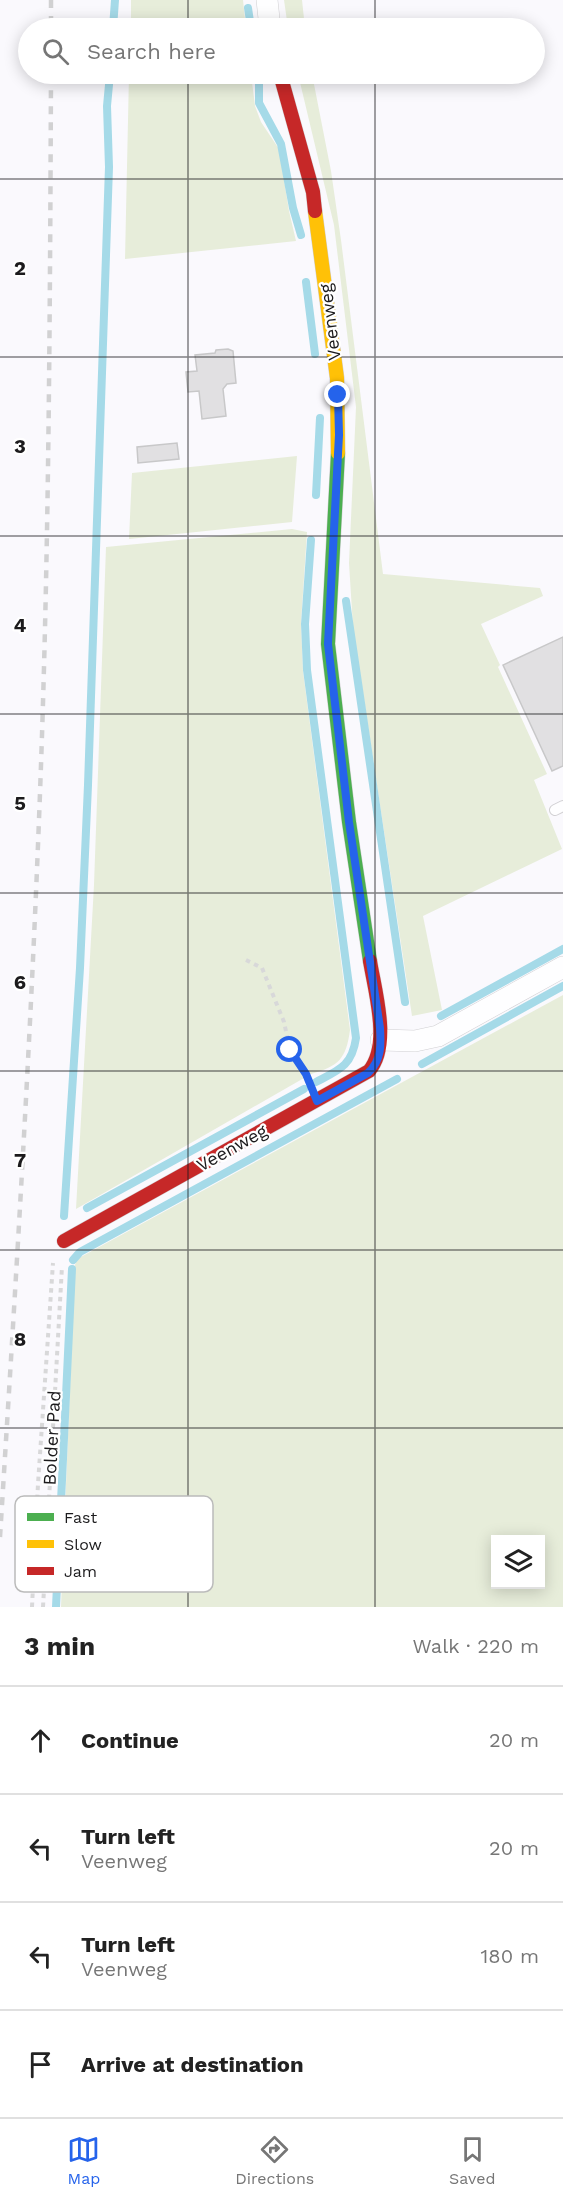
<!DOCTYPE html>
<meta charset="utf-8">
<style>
:root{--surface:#fff;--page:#f2f2f2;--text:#222;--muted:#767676;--line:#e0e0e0;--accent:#2563eb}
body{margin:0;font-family:"Work Sans",sans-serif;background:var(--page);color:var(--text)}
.controls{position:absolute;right:18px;bottom:18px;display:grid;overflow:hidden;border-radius:0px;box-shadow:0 3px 15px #0003}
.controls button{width:54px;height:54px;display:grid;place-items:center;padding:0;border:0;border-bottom:2px solid var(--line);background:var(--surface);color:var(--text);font:30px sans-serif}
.stop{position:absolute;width:18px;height:18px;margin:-14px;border:4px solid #2563eb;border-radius:50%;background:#fff}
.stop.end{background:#2563eb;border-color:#fff;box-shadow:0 2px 6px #0008}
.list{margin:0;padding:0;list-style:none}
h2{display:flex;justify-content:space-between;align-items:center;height:78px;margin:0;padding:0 24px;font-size:26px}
h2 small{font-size:20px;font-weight:400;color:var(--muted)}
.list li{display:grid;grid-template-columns:39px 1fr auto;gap:18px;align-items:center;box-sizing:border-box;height:108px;padding:0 24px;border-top:2px solid var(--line)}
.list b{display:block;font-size:22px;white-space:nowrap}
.list p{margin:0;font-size:20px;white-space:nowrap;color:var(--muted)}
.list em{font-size:20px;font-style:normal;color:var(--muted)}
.icon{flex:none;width:33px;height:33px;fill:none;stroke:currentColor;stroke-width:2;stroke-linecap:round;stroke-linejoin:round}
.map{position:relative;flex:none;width:563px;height:1607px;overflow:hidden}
.search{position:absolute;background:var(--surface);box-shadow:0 3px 15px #0003;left:18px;right:18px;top:18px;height:66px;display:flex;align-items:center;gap:15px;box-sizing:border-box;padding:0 21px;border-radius:33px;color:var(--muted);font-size:22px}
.sheet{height:510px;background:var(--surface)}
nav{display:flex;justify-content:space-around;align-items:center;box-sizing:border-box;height:84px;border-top:2px solid var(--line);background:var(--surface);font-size:16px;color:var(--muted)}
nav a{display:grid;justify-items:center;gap:3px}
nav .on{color:var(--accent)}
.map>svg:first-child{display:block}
.green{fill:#e7edda;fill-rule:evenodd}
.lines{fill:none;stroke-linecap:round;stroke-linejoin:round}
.stream{stroke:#a5dae8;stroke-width:8}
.building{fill:#e1e0e2;stroke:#c8c8c9;stroke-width:1.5}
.lane-casing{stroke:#d1d0d3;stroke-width:12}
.street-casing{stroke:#d1d0d3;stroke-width:22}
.fast-casing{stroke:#d1d0d3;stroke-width:15}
.slow-casing{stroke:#d1d0d3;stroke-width:15}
.jam-casing{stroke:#d1d0d3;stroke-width:15}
.path{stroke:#d8d8d9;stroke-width:4;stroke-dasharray:4.5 4.5;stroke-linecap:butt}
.lane{stroke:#fefeff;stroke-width:10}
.street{stroke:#fefeff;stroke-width:21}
.fast{stroke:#4caf50;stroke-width:14}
.slow{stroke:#ffc107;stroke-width:14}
.jam{stroke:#c62828;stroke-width:14}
.rail{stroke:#d1d1d2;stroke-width:4.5;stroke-dasharray:8 8;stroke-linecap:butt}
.route{stroke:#2563eb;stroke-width:8}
.grid{fill:none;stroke:#1c1b1d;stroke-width:1.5;stroke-opacity:0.55}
.labels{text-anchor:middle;stroke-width:4.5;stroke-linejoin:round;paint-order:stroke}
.street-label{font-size:18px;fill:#1c1b1d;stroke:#fff}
.key{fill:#fff;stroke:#bbb;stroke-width:1.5}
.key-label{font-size:16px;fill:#1c1b1d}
.grid-label{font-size:20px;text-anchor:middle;font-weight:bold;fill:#1c1b1d;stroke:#fff;stroke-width:4.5;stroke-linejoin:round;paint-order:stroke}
</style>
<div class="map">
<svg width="563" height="1607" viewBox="0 0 563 1607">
<rect width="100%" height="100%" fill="#faf9fd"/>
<path class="green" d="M131,0H243L246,28H131Z
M284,0H302L305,28H288Z
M129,74H251L255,106L261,122L279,149L289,211L296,241L125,259Z
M298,74H312L331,171L341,240L383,574L540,588L543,596L481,624L500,665L498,667L547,774L534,780L562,849L423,916L442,1010L412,1016L353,627L349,563L356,407L334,225Z
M297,456L292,522L129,539L132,473Z
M292,529L307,532L301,623L303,671L350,1030C346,1059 339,1066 311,1074L76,1209L94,885L106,547Z
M563,995V1607H61L75,1265L77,1259ZM496,1540H540V1584H496Z"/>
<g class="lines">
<path class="stream" d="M248,8L251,28
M113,28L115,0
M259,74V103L281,144L293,208L301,235
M306,282L315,354
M316,495L320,418
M311,540L305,624L307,670L356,1038C352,1066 339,1070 316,1082
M346,601L405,1002
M441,1016L563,949
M422,1064L563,986
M87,1208L304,1089
M64,1216L80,968L88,785L109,167L107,106L110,74
M73,1260L80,1252L397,1079
M56,1607L72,1269"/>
</g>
<path class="building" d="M228,349L233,351L236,383L227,384L223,389L226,416L202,419L199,391L188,392L186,372L197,371L195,355L215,353L216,350Z
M177,443L179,459L138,463L137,447Z
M563,637V766L552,771L503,665Z"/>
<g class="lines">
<g class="lane-casing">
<path id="lane" d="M555,810L563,806"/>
</g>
<g class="street-casing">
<path id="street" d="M267,0L270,28
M381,1040L415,1041L438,1036L563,967"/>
</g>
<g class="fast-casing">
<path id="fast" d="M338,453L328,644L349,822L370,961"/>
</g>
<g class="slow-casing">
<path id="slow" d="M315,211L337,378L338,453"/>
</g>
<g class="jam-casing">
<path id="jam" d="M280,74L313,192L315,211
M64,1241L369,1071C391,1045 375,992 370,961"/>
</g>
<path class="path" d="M246,960L262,968L284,1022L290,1050L308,1077
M32,1607L38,1484L53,1263
M43,1607L62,1266"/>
<use href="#lane" class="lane"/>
<use href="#street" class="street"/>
<use href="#fast" class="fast"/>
<use href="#slow" class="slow"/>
<use href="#jam" class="jam"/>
<path class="rail" d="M51,0V28
M0,1537C16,1280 32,1023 41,765C49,535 50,304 51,74"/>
</g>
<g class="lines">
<path class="route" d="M290,1050L306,1074L317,1101L368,1073C382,1060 381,1044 380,1028L349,822L328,644L339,435L338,395"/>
</g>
<path class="grid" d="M188,0V28M375,0V28M188,74V1607M375,74V1607M0,179H563M0,357H563M0,536H563M0,714H563M0,893H563M0,1071H563M0,1250H563M0,1428H563"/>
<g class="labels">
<g class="street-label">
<text transform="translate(330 322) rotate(-97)" y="6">Veenweg</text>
<text transform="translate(232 1148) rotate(-29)" y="6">Veenweg</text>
<text transform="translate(52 1438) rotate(-87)" y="6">Bolder Pad</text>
</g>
</g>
<rect x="15" y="1496" width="198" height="96" rx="9" class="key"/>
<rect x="27" y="1513" width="27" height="8" fill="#4caf50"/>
<rect x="27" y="1540" width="27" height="8" fill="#ffc107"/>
<rect x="27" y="1567" width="27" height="8" fill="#c62828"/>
<g class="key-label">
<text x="64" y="1523">Fast</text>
<text x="64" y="1550">Slow</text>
<text x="64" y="1577">Jam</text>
</g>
<g class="grid-label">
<text x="20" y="275">2</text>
<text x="20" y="453">3</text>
<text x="20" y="632">4</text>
<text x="20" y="810">5</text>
<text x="20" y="989">6</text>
<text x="20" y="1167">7</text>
<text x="20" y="1346">8</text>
</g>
</svg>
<div class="controls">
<button><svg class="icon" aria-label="layers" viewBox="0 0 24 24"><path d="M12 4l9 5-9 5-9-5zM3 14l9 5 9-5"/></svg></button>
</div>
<div class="stop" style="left:290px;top:1050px"></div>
<div class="stop end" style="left:338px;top:395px"></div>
<div class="search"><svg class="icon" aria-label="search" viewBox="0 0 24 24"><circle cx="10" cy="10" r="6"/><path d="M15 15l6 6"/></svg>Search here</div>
</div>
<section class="sheet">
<h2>3 min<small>Walk · 220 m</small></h2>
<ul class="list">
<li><svg class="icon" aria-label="ahead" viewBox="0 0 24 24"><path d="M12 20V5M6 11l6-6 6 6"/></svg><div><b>Continue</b></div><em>20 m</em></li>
<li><svg class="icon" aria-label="left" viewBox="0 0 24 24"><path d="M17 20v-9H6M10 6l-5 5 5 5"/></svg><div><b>Turn left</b><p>Veenweg</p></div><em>20 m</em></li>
<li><svg class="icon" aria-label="left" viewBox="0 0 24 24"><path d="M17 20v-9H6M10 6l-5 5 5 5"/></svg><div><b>Turn left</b><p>Veenweg</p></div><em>180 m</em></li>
<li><svg class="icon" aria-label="arrive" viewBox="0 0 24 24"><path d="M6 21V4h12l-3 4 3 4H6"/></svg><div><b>Arrive at destination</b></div></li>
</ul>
</section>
<nav>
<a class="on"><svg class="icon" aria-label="map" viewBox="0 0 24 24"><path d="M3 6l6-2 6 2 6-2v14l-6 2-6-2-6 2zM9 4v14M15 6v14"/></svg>Map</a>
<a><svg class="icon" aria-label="directions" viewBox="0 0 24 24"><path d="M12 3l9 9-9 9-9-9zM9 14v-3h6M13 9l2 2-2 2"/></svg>Directions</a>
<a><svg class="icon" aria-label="saved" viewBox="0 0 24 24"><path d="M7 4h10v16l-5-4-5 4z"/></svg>Saved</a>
</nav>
